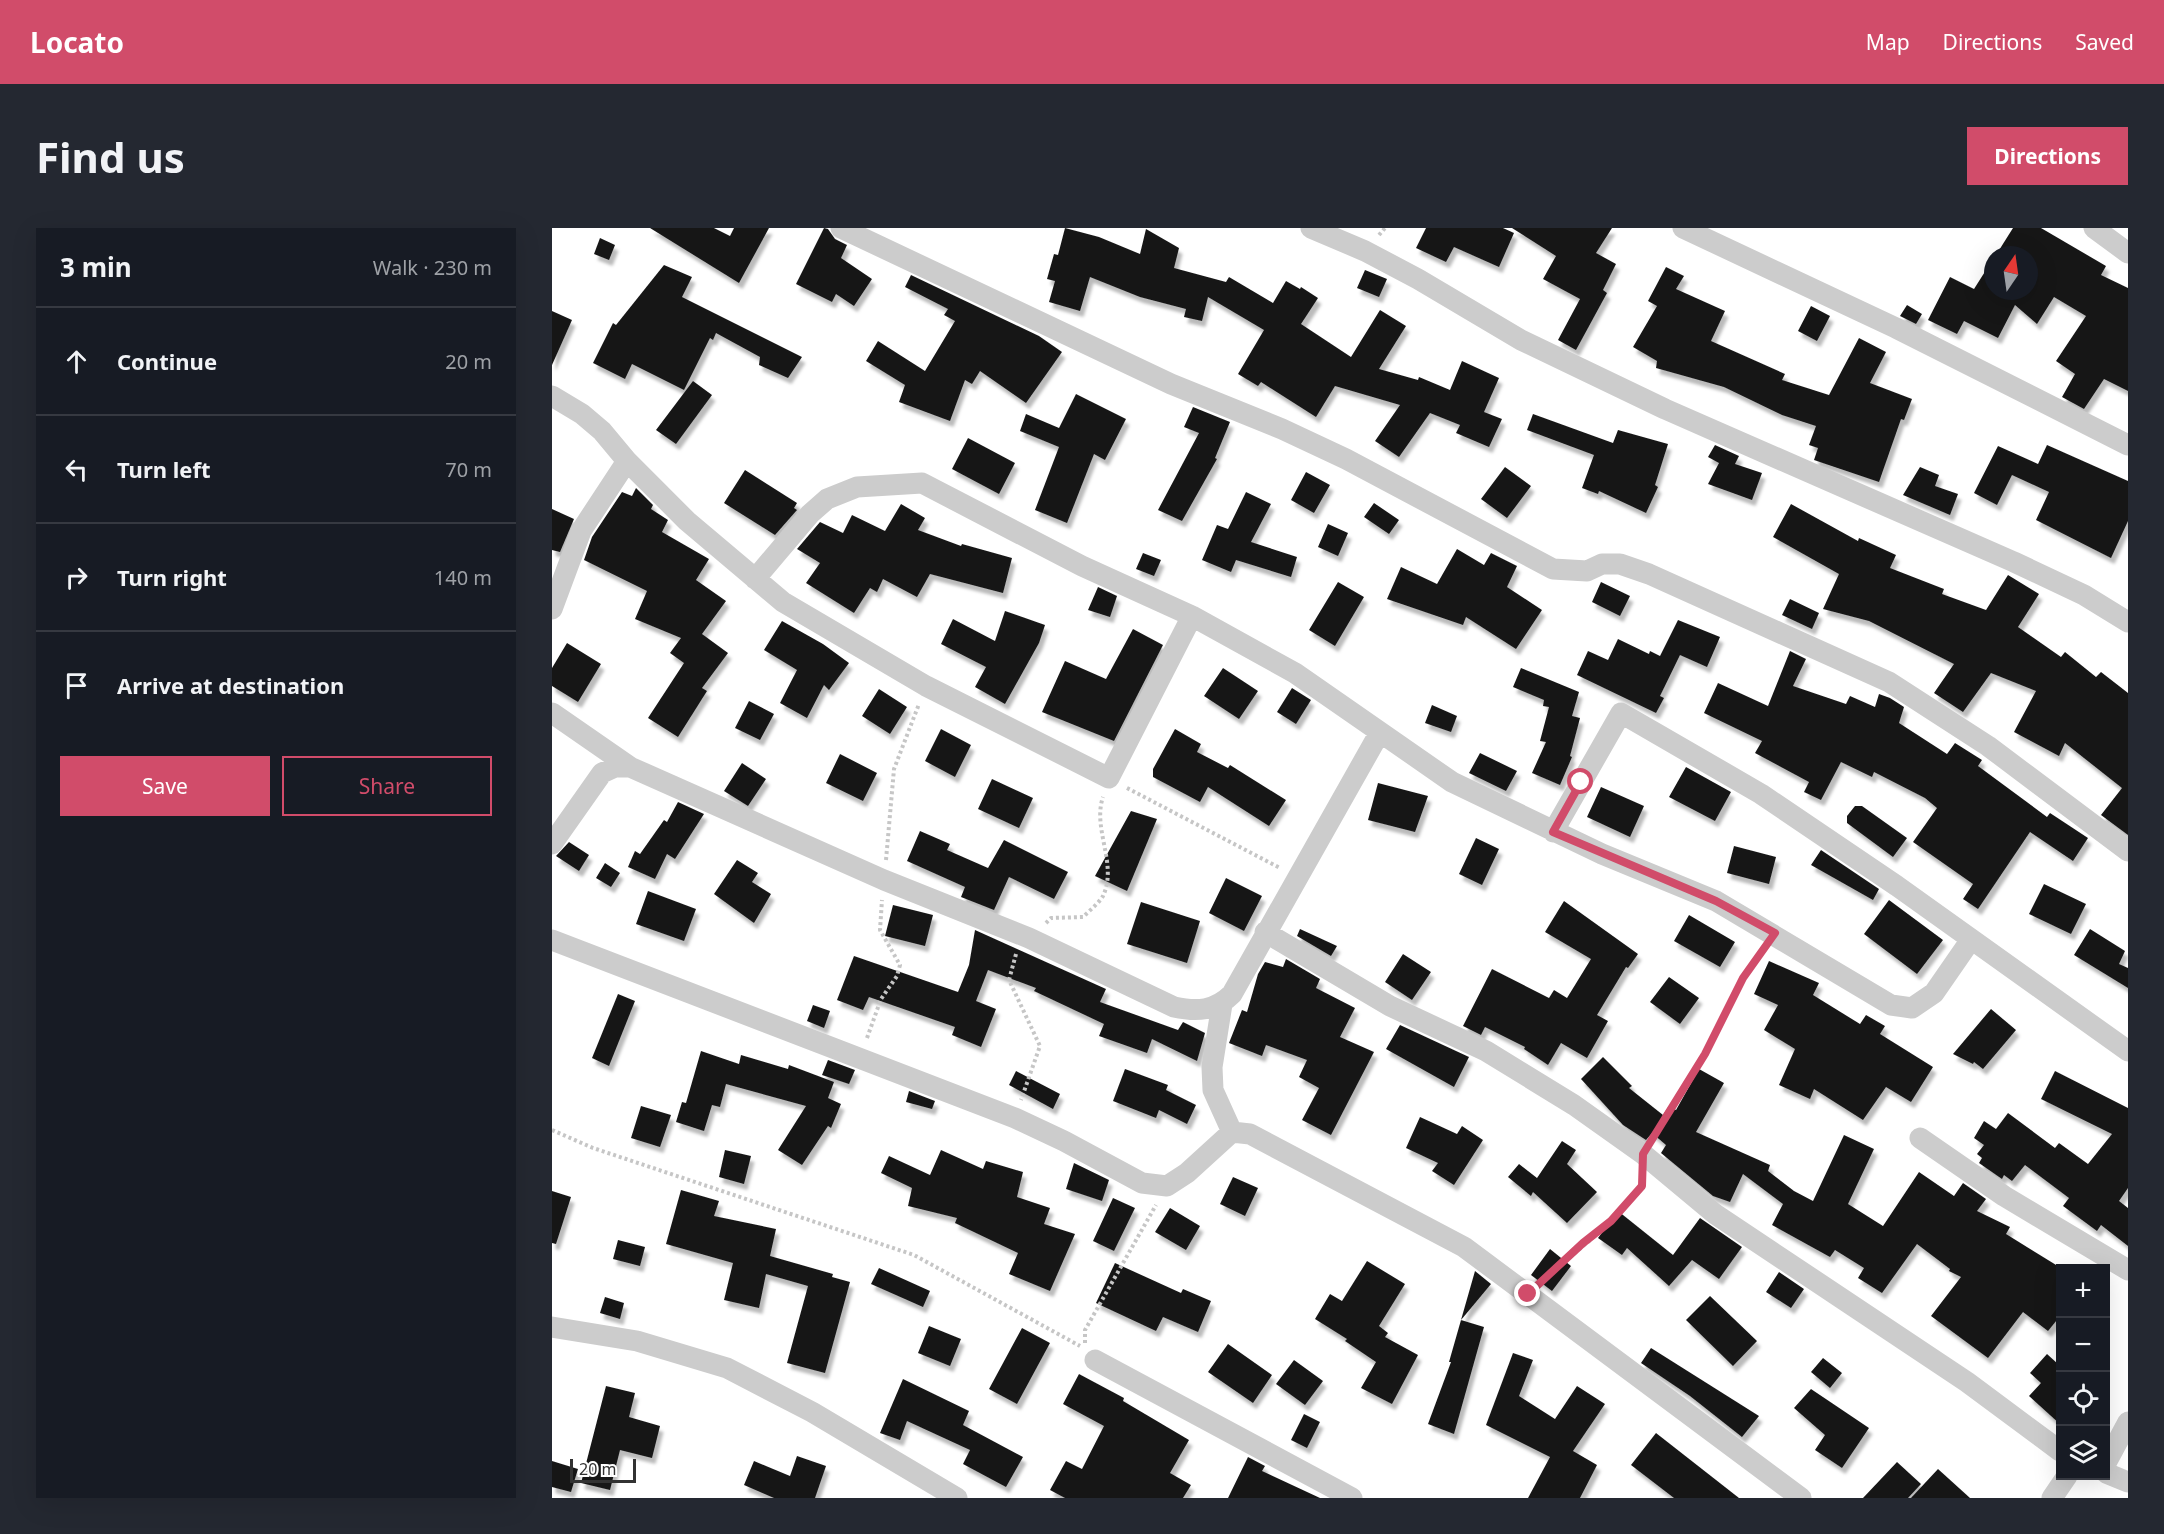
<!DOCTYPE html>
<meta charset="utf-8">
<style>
:root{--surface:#171b24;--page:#242831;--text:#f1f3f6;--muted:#9ea1a6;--line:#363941;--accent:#d14c6a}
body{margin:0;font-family:"Noto Sans",sans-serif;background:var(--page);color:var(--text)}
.controls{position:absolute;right:18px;bottom:18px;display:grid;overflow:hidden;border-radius:0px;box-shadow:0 6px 24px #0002}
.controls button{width:54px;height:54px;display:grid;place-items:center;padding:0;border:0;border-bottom:2px solid var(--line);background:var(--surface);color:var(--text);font:30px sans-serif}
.compass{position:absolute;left:1432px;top:18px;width:54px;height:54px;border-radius:50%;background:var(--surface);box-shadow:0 6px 24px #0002;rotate:13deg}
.scale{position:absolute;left:18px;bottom:15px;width:66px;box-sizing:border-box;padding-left:6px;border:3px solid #323232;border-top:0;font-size:16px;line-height:21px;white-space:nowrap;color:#323232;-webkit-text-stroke:4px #fff;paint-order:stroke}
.stop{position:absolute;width:18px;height:18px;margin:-14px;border:4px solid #d14c6a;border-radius:50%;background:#fff}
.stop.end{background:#d14c6a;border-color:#fff;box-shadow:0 2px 6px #0008}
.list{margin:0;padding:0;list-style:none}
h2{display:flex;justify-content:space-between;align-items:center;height:78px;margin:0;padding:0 24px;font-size:26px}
h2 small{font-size:20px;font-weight:400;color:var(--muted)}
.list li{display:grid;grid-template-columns:39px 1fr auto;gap:18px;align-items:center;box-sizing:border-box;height:108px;padding:0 24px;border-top:2px solid var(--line)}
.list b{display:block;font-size:22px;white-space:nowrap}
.list em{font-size:20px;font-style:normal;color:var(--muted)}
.actions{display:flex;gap:12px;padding:18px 24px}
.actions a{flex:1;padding:14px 0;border:2px solid var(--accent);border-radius:0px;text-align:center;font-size:21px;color:var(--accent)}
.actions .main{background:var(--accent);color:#fff}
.icon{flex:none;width:33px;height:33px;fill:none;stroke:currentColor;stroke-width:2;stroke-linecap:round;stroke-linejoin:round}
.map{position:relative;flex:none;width:1576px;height:1270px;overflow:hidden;border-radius:0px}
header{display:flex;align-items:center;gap:36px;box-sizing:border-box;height:84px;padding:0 30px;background:var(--accent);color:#fff}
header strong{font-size:28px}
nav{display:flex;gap:33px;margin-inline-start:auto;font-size:21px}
.intro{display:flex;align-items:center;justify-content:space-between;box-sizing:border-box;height:144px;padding:0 36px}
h1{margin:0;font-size:42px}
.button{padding:15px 27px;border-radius:0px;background:var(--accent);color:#fff;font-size:21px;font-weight:700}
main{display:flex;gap:36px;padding:0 36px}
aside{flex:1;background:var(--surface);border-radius:0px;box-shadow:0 6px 24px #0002}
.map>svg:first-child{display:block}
.building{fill:#191919;filter:url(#shadow)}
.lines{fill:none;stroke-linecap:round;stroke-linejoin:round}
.path{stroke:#c6c6c6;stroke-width:4;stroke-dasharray:3 3;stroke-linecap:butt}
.minor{stroke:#ccc;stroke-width:21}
.route{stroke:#d14c6a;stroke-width:8}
</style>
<header>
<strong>Locato</strong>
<nav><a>Map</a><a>Directions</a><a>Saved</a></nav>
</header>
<div class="intro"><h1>Find us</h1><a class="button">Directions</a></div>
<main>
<aside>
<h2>3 min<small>Walk · 230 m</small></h2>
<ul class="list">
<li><svg class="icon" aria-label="ahead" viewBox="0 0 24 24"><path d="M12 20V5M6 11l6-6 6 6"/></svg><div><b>Continue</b></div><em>20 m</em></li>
<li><svg class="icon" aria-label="left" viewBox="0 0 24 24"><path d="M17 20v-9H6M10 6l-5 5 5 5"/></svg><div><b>Turn left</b></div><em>70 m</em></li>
<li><svg class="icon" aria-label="right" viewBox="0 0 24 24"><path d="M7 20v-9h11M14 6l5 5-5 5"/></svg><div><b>Turn right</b></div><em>140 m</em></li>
<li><svg class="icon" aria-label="arrive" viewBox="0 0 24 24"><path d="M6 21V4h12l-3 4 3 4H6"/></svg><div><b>Arrive at destination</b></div></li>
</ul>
<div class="actions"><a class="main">Save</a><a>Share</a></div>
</aside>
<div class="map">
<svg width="1576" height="1270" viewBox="0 0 1576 1270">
<defs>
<filter id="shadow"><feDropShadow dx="3.5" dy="6" stdDeviation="1.5" flood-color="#0004"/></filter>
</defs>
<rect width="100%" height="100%" fill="#fff"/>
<path class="building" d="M98,0H162L178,8L182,0H217L187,55Z
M272,0L276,1L283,11L295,17L289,30L320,51L302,78L284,66L280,74L244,56Z
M513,0L547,9L588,26L594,1L627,20L622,40L674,54L677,49L721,75L734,53L748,61L749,59L766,70L749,96L799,129L828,82L854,98L827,141L866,152L867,149L898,162L910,133L947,150L932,184L950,191L937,219L904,205L908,197L878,185L847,229L823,213L848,177L783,158L764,189L709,154L706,158L686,146L712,102L656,69L650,93L632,89L634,81L588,69L538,49L528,83L497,74L503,53L495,51L502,26L506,27Z
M874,0H951L962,5L947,39L902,19L894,34L864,20Z
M960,0H1060L1044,25L1064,36L1051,62L1055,65L1024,122L1006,112L1028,71L991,51L1004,28Z
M1461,0H1489L1554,38L1549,47L1576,60V163L1552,151L1532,181L1510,169L1523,146L1504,133L1534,88L1502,69L1485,96L1463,77L1446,110L1412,93L1405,106L1376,92L1398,49L1422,61L1441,31V63H1477V27H1444Z
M48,10L63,17L57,32L42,26Z
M112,37L140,49L130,69L250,129L236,150L207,137L208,129L164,105L161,112L158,110L132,162L80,136L73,151L41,135L61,95L64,97Z
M1114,39L1132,48L1124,61L1173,83L1159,113L1233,146L1230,152L1277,167L1307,110L1334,124L1318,155L1360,171L1352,192L1349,191L1327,254L1262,232L1266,220L1257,217L1264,198L1230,187L1172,159L1104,140L1105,133L1081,119L1105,78L1096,73Z
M813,42L835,51L827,69L805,60Z
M359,47L487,108L510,124L474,175L428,143L420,156L413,152L398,193L347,174L353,157L314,133L326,113L373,143L403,93L392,87L396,81L353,59Z
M1355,77L1370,86L1364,96L1348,88Z
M1259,78L1278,88L1265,113L1246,103Z
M0,83L20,92L0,137Z
M141,153L160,167L124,216L104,202Z
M524,166L574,191L553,232L542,226L515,295L483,282L507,219L468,203L474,186L507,200Z
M641,179L678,194L663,230L665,231L630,293L606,282L647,205L632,199Z
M981,186L1061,215L1066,202L1116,216L1103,257L1106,259L1094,285L1047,263L1046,266L1030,260L1042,227L975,202Z
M416,210L463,235L447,266L400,241Z
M1163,217L1187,228L1183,236L1210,245L1200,272L1156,256L1167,235L1156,229Z
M1495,217L1576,253V293L1559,330L1484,292L1497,264L1460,247L1445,277L1422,265L1446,218L1486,236Z
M953,239L979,258L955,290L929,271Z
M1368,239L1387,247L1383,258L1406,266L1398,287L1351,267Z
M193,242L245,275L242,280L245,282L223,307L172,275Z
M754,244L778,257L762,285L739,272Z
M84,260L101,277L99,281L116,292L110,304L157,331L144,352L174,373L150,406L176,425L150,460L155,463L126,509L96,490L132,435L118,425L129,410L83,391L95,363L32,332L40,309L70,264L80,268Z
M694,264L719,276L699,314L745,329L739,349L684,332L679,344L650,332L665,297L676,301Z
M822,275L847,292L837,306L812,289Z
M349,276L373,290L366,302L409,318L410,316L460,330L451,365L378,346L365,369L331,351L325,364L318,360L302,385L254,355L268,335L245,321L268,294L291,305L300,287L333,303Z
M1239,276L1306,313L1307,310L1344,327L1338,340L1392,361L1390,366L1434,382L1456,347L1487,366L1466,399L1509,429L1513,424L1544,449L1549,444L1576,465V607L1549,587L1570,560L1513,515L1507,528L1462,504L1484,463L1439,445L1411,484L1382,465L1402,436L1317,393L1271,381L1287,346L1221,309Z
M0,281L22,291L8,324L0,322Z
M776,296L796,305L786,328L766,319Z
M905,321L932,337L939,325L965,338L955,359L990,382L964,421L914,389L911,397L835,371L849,339L885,356Z
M591,325L609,332L602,348L584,341Z
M786,354L812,369L783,418L757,402Z
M1049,354L1078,368L1068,388L1040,374Z
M546,359L565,368L558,389L536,382Z
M1238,371L1267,385L1260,401L1230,387Z
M453,383L493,397L487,415L453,476L423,459L434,439L389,416L401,391L443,413Z
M1126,392L1168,409L1155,439L1128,427L1108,468L1112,470L1104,485L1025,447L1036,423L1056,432L1066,411L1097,426L1098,423L1108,428Z
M230,393L271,416L297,435L277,462L272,457L255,490L228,475L245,442L212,422Z
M581,401L611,417L562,513L490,484L513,433L554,451Z
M15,415L49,436L26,474L0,458V440Z
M1238,423L1254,431L1241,458L1294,476L1298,468L1323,479L1327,466L1338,470L1352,479L1347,495L1395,526L1403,515L1430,532L1426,538L1495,589L1498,585L1536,610L1521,633L1478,604L1426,681L1411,671L1421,656L1361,614L1385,580L1373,570L1322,544L1320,549L1289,534L1269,572L1252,564L1257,554L1203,525L1210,513L1152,485L1166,455L1216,478Z
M671,440L706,463L687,491L652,468Z
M969,440L1027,464L1020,488L1028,490L1018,528L1020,529L1008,557L980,545L994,514L988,513L997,479L991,478L992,472L961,459Z
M740,460L759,472L744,496L725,484Z
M327,461L355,479L338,506L310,488Z
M197,473L222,486L208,512L183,500Z
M880,477L905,488L899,504L873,495Z
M389,501L419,517L403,549L373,533Z
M623,501L649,516L645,524L676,540L678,537L734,572L717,598L656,559L648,574L601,549V541Z
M928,525L965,543L954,563L917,545Z
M288,526L325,545L311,573L274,555Z
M190,535L214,551L196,578L172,563Z
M1134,539L1179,564L1163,593L1117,569Z
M440,551L481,570L467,600L426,581Z
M826,555L876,568L863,604L816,592Z
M1049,559L1092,578L1078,609L1035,589Z
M126,574L152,586L123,631L115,626L103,651L76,639L83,623L88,626L112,592L115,594Z
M1303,578H1310L1355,610L1341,629L1295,595V588Z
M579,583L605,591L575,663L543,648Z
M368,603L398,616L395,622L436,640L452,612L516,644L502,671L457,649L442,682L409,669L413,659L355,633Z
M924,610L947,621L930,657L907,646Z
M17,614L37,627L27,643L4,628Z
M1182,618L1224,629L1217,656L1175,645Z
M1269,622L1327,661L1321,672L1259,637Z
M185,632L206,645L200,654L219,666L202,695L162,666Z
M53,635L68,645L59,659L44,650Z
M674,650L710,668L692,703L657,685Z
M1492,656L1534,676L1519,706L1477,686Z
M96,663L144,681L132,713L84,696Z
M1337,672L1391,712L1365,746L1312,706Z
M1012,673L1086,726L1076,740L1074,739L1045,787L1056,793L1035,830L1009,815L996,837L972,821L973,819L933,799L929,807L911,798L940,741L997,770L1002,762L1015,770L1039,731L993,704Z
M589,674L648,693L635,735L575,716Z
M341,677L381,687L373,718L333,708Z
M1137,687L1183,714L1168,739L1122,713Z
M748,701L785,718L779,728L745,708Z
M1538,701L1573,723L1567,736L1576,740V760L1522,727Z
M423,702L554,761L548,774L626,802L631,794L653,805L645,833L600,811L595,825L547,808L552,796L482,763L484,760L436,742L424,773L444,781L429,819L400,807L403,799L317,769L311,782L285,772L302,728L406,764L417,737Z
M851,726L879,744L860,772L833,754Z
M734,731L768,751L764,760L803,780L788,809L822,824L779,907L750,892L767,860L747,849L755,832L714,817L710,828L677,815L690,782L695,784L706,746L713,734L731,739Z
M1217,733L1267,755L1261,767L1308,796L1314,787L1333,798L1328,806L1381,839L1359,874L1334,859L1311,892L1262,861L1258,871L1227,857L1243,821L1212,802L1226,777L1202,766Z
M1117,749L1147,770L1128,796L1098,774Z
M66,766L83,773L57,838L40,830Z
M261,777L278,783L272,800L255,793Z
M1439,781L1464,802L1431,841L1422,834L1421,836L1401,826Z
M848,797L917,829L902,859L834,821Z
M149,823L187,836L189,827L236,841L237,837L282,854L276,870L289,876L279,900L276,898L250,937L226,922L254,878L174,856L168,879L160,877L152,903L124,894L130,874L134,875Z
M1051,829L1080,858L1077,860L1111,887L1117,878L1124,882L1147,841L1172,855L1144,904L1218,937L1216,943L1242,963L1261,973L1292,907L1322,921L1296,976L1331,998L1367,944L1402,968L1411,955L1434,971L1425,983L1458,999L1454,1006L1509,1040V1087L1496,1103L1471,1084L1436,1130L1379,1088L1409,1049L1397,1043L1398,1041L1365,1016L1330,1065L1306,1050L1312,1040L1283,1022L1278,1029L1220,997L1231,976L1191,946L1178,974L1161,968L1109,925L1114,917L1100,905L1094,912L1071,897L1029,851Z
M276,832L303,842L297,856L270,847Z
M573,841L616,857L614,862L644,877L635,896L607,882L604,890L561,873Z
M464,843L508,866L501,881L457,857Z
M1503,843L1576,880V960L1567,973L1576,980V1018L1549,997L1545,1003L1511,978L1517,970L1473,937L1460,953L1452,947L1450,951L1427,935L1430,930L1425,926L1432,917L1422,910L1432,893L1444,901L1456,885L1503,920L1507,915L1536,936L1560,906L1489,871Z
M357,863L383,873L380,881L354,874Z
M89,878L119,887L108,919L79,910Z
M868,889L905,906L910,898L931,912L902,957L880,943L886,935L854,920Z
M1010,913L1024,922L1015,936L1045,964L1015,995L981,964L979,968L956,949L967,936L985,950Z
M173,922L199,928L192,956L167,949Z
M389,922L431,941L434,933L471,944L465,969L498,980L492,996L523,1006L498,1063L457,1046L466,1025L403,995L405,990L356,978L360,960L329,945L337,928L378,947Z
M522,935L557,952L550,973L514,961Z
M681,949L706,960L693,988L668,976Z
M129,962L167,973L162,988L224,1001L218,1028L281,1046L280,1049L298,1054L273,1145L235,1135L256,1058L214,1046L207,1080L172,1072L181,1035L114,1016Z
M0,963L19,969L4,1016L0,1015Z
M561,970L583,980L562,1023L541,1013Z
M618,980L648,998L634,1022L603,1004Z
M1066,983L1121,1027L1148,990L1190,1019L1167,1051L1140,1032L1117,1058L1075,1020L1070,1027L1046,1010Z
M66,1012L93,1019L88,1038L61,1031Z
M998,1021L1019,1038L1000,1063L979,1047Z
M815,1033L853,1056L827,1098L836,1105L833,1109L866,1127L840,1176L809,1160L824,1134L793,1113L795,1111L763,1091L778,1066L790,1073Z
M563,1035L629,1065L631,1061L659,1073L646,1104L611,1089L604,1103L544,1075Z
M327,1040L378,1063L371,1079L319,1056Z
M923,1043L939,1056L909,1092L932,1099L902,1206L876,1196L899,1134H897Z
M1227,1044L1252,1061L1239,1080L1214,1064Z
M1158,1068L1205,1113L1181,1138L1134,1092Z
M53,1069L72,1075L68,1091L48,1085Z
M377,1098L409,1111L398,1138L366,1125Z
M470,1100L498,1115L465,1176L437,1161Z
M676,1116L720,1147L701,1175L656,1144Z
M1099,1120L1207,1188L1190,1209L1138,1168L1089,1135Z
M961,1125L981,1132L967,1168L1003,1191L1025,1158L1053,1176L1021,1223L1045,1237L1028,1270H976L998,1229L934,1197Z
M1495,1126L1506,1136L1509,1133V1197L1477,1168L1489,1155L1478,1145Z
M1271,1130L1290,1145L1278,1160L1259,1144Z
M742,1132L771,1153L753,1177L724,1156Z
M527,1146L572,1170L571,1173L637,1212L618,1245L639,1257L631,1270H513L498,1262L514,1233L530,1241L552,1198L511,1176Z
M351,1151L417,1183L411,1197L471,1229L454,1259L411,1236L418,1222L355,1193L348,1212L328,1205Z
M54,1158L83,1165L77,1189L108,1198L100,1230L68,1222L58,1262L29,1255Z
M1259,1161L1317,1200L1290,1240L1263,1222L1273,1207L1242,1180Z
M752,1186L768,1194L755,1220L739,1212Z
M1104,1205L1187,1270H1122L1079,1237Z
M245,1228L274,1238L263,1270H222L192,1257L202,1233L238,1248Z
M696,1229L713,1238L710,1243L768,1270H676Z
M0,1233L26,1241L19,1264L0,1259Z
M1345,1234L1369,1256L1356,1270H1311Z
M1386,1241L1418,1270H1359Z"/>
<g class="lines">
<path class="path" d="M827,7L833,0
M575,560L728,640
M334,632L342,541L367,476
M494,695L499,690L531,689C537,683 547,675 551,668C566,636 540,601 551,569
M464,726L457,752L488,818L469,872
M315,810L329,771L345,748L348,737L328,702L330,672
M0,902L41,920L362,1027L528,1118
M1101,910L1153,826L1191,750L1210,722
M990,1053C1011,1034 1085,977 1090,954
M533,1115V1102L604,977"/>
<path class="minor" d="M289,0L619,156L730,201L794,231L1001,341L1035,343L1050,336H1068L1097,346L1337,454L1436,518L1576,623
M759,0L813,23L866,51L969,112L1113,181L1462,334L1532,367L1576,394
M1131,0L1344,100L1576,217
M1542,0L1576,25
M0,168L30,186L50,203L75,233L135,293L231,374L374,458L557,550L640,388
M203,351L258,286L275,271L305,259L370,255L530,338L640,388L743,445L900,554L1050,626L1164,673L1339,777L1360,780L1382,765L1418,713
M0,381L29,303L75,233
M0,485L78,539
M1001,604L1069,485L1209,566L1345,658L1576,823
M0,616L50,545L63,539H78L332,652L477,710L622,779C645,784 663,783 680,766L828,504
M713,704L838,778L934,823L1022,877L1091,926L1163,986L1415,1154L1508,1223
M0,712L463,890L512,913L590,955L615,958L635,945L680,904L698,906L912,1019L1249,1270
M670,776L660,839L661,862L680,904
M1368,910L1452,968L1576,1042
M0,1099L85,1113L175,1140L260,1184L405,1270
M543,1132L800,1270
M1554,1235L1576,1194
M1554,1245L1576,1254
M1500,1270L1515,1248"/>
</g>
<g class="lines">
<path class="route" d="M976,1066L1031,1015L1059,993L1090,958L1091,926L1153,826L1191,750L1223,705L1164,673L1001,604L1029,554"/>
</g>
</svg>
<div class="controls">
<button>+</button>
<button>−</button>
<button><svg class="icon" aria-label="locate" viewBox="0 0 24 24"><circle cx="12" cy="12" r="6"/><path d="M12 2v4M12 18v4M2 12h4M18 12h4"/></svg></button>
<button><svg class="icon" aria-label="layers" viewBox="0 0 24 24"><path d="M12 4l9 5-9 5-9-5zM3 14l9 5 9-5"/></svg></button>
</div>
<svg class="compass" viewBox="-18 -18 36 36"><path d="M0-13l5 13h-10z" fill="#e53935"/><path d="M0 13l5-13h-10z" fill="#9ea1a6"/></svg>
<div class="scale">20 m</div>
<div class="stop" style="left:1029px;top:554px"></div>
<div class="stop end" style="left:976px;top:1066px"></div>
</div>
</main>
